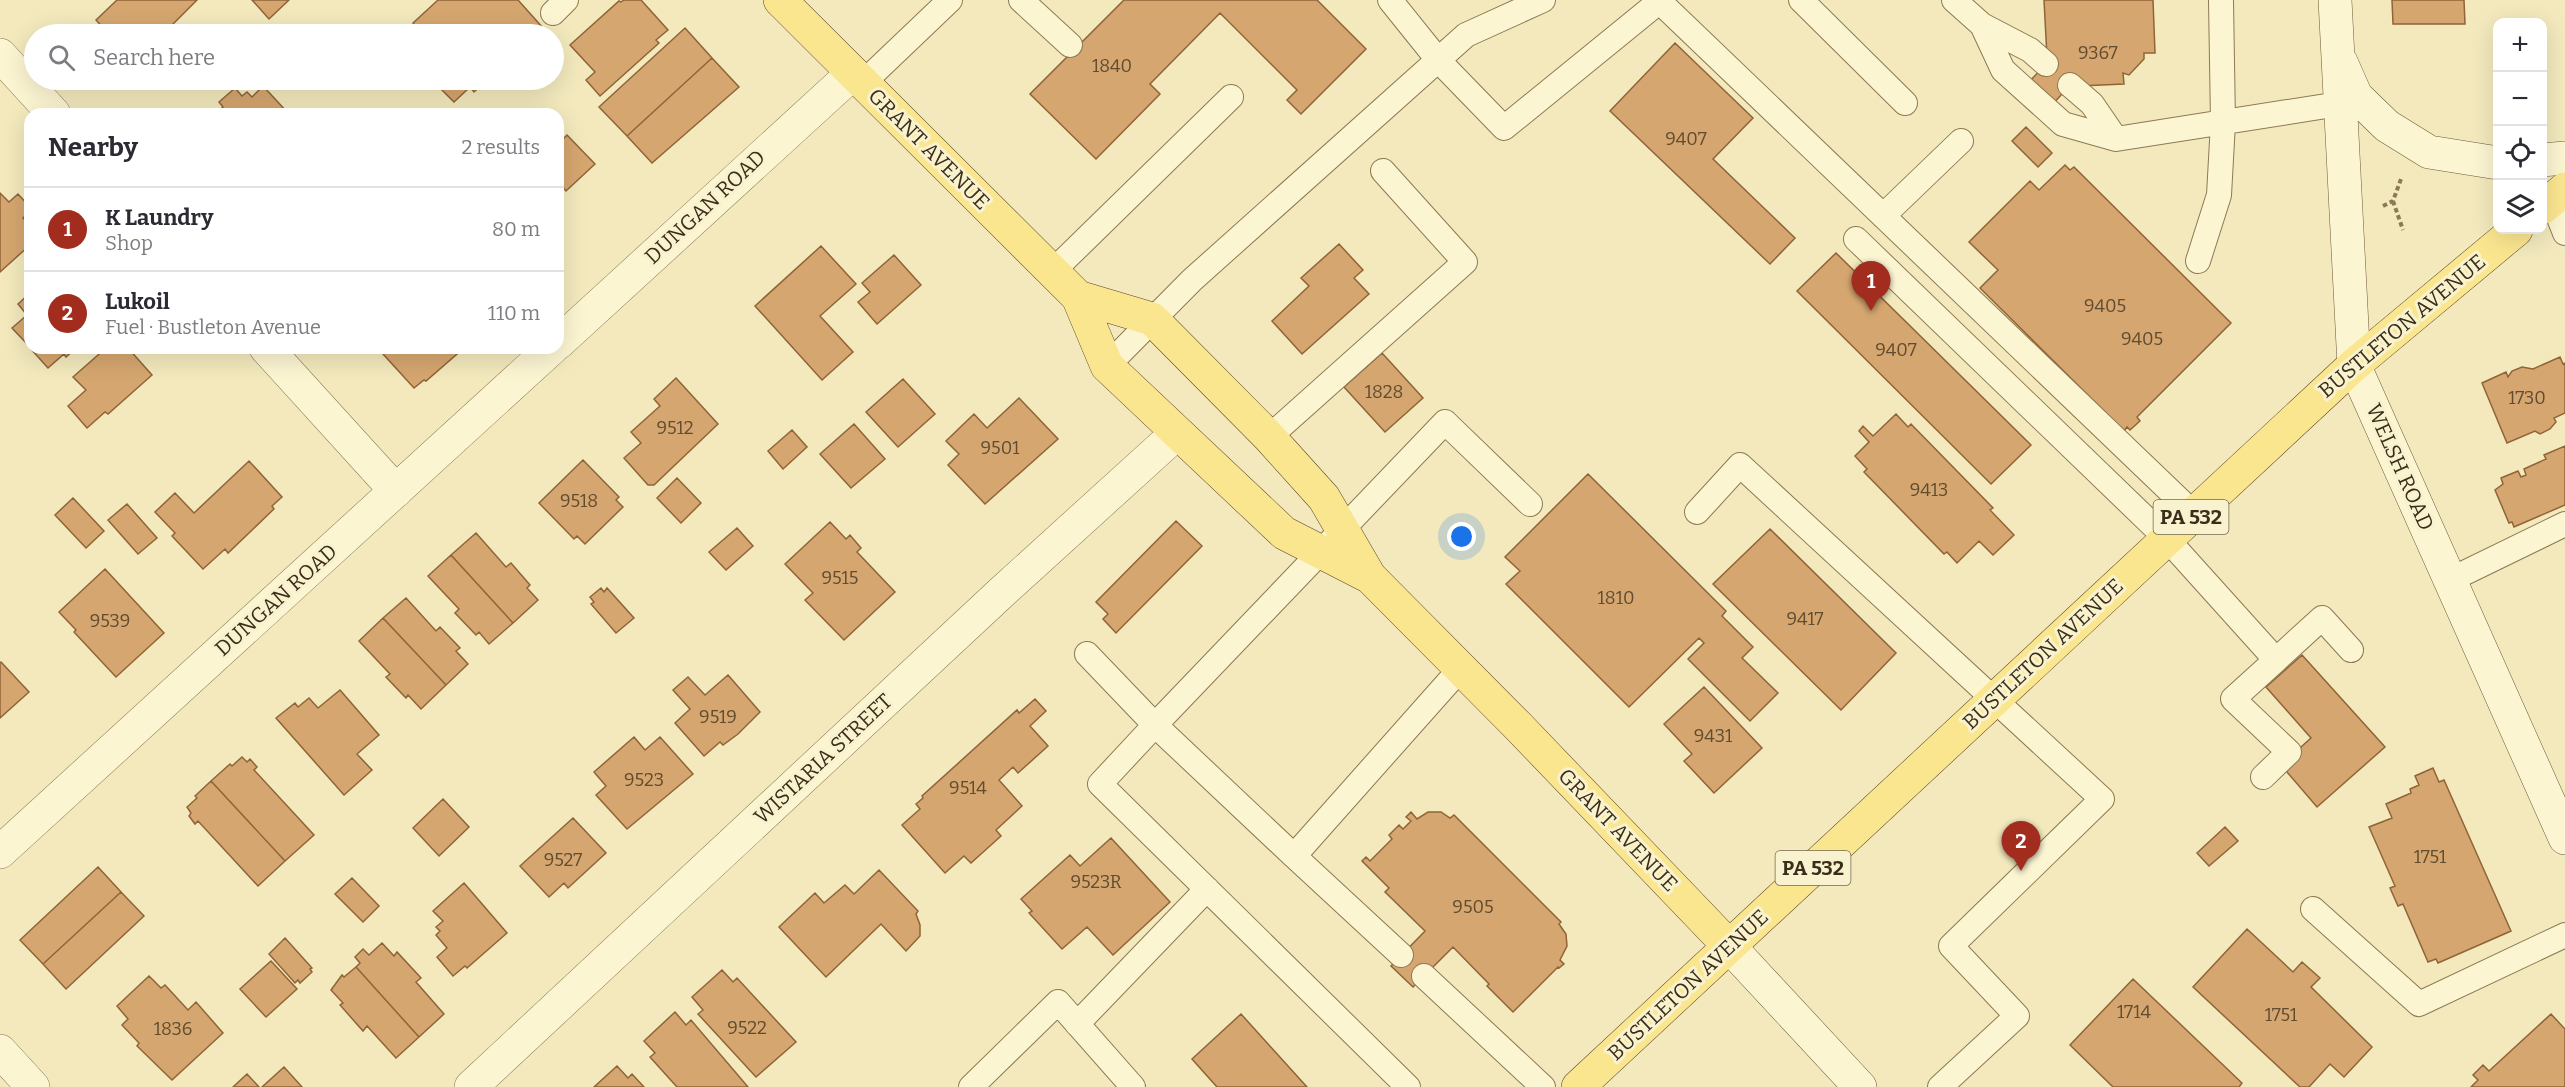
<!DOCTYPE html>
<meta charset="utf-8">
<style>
:root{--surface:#fff;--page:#f2f2f3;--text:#2b2b33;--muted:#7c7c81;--line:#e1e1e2;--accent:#a22d1e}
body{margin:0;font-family:Bitter,serif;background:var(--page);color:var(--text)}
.controls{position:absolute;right:18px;top:18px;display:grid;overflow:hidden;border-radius:12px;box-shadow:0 6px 24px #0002}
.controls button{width:54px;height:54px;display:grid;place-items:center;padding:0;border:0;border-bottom:2px solid var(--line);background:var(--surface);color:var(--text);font:30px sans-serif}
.you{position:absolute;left:1462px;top:537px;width:21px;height:21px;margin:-15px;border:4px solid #fff;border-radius:50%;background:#1a73e8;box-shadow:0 0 0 9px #1a73e833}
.badge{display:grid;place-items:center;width:39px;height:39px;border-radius:50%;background:var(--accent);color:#fff;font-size:20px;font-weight:700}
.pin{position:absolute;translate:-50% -50px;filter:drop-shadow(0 2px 3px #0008)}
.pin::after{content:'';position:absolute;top:32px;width:21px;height:18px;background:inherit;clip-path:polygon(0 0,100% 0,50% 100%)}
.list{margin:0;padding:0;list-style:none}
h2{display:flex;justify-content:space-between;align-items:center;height:78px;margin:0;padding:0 24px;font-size:26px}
h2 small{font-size:20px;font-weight:400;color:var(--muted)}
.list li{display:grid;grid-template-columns:39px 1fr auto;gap:18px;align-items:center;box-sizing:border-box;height:84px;padding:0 24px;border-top:2px solid var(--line)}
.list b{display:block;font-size:22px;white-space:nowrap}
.list p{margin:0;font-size:20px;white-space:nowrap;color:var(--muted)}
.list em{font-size:20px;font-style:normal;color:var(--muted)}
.icon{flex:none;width:33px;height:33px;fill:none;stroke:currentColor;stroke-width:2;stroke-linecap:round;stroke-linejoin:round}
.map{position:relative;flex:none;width:2565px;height:1087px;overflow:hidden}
.search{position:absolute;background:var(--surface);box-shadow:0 6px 24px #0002;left:24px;top:24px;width:540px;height:66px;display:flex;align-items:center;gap:15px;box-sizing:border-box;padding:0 21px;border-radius:33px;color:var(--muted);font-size:22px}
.panel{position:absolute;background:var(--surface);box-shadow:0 6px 24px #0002;left:24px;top:108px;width:540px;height:246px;border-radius:18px}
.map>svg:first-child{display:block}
.building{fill:#d5a66f;stroke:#8f6437;stroke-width:1.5}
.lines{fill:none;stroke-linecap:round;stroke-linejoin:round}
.lane-casing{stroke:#8d7954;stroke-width:26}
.street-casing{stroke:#8d7954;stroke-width:34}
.secondary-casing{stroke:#6e5a38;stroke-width:34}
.primary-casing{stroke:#5a4629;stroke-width:34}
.path{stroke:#8d7954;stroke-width:4;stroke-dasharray:4.5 3;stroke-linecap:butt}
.lane{stroke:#fcf5d2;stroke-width:24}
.street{stroke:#fcf5d2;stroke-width:33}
.secondary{stroke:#fcf5d2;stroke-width:33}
.primary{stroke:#fbe690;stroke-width:33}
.labels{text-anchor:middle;stroke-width:6;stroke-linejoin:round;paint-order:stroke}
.number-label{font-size:18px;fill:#614c30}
.shield{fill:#f9f2ce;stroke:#736951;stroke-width:1.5}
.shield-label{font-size:20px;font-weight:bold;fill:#3a2e1b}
.street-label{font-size:21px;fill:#3a2e1b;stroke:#f9f2ce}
</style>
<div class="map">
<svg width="2565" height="1087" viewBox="0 0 2565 1087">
<rect width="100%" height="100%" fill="#f3e9bd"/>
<path class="building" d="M117,0H197L166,31L168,34H109L96,20Z
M252,0H289L269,19Z
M438,0H518L543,28L536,34H423L413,23Z
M624,0H641L668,30L656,40L659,43L600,96L586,80L595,72L570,45L619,1L621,2Z
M1124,0H1317L1366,49L1301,114L1287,100L1297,90L1220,13L1150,84L1160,94L1096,159L1030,94Z
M2044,0H2153L2155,53H2144V59L2129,75L2123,73L2124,84L2079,86L2074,81L2051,106L2027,84L2050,60L2047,57Z
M2392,0H2464L2465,24H2393Z
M685,28L712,58L627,136L599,107Z
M1675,43L1753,118L1713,159L1795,238L1770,264L1610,111Z
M712,58L739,87L652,163L627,136Z
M432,80H487L474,92L470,87L454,102Z
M263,86L289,114H215L223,107L219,102L235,88L242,96L247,92L252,97Z
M2026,127L2052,153L2038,167L2012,141Z
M567,135L595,164L566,191L558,182V144Z
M2065,165L2070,170L2074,167L2231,323L2137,417L2140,421L2130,430L2127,427L2124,431L1980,288L1998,270L1969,242L2030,181L2039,190Z
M0,193L9,202L18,194L30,207V211L23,218L30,226V245L0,272Z
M1339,244L1363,270L1354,278L1369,294L1302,354L1272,321L1309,286L1301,278Z
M821,246L856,284L820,316L853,352L822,380L755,306Z
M1836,253L2031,445L1991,484L1797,291Z
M894,255L921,285L877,324L858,302L870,292L862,283Z
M30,293V347L12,328L27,315L18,304Z
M30,348H76L66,357L64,354L48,368Z
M106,348H128L152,375L108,414L105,412L87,428L68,406L86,390L73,377Z
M390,348H464L426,381L424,380L414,388L383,354Z
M1382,353L1423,398L1385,432L1344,387Z
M2560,357L2563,364L2565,363V413L2554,418L2556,422L2550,429L2540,434L2535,431L2507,443L2482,383L2506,372L2508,377L2512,371L2522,367L2533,369Z
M676,378L718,424L654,485H648L624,458L641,443L631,432L660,406L654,399Z
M903,379L935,414L898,447L866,412Z
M1019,398L1058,439L985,504L948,465L959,454L946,441L974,414L987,428Z
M1896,414L1908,427L1911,424L1993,508L1990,510L2014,535L1993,555L1979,541L1957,563L1947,552L1944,554L1864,472L1867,469L1855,456L1869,442L1859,431L1863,426L1873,436Z
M854,424L885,459L851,488L820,454Z
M792,430L807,447L783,469L768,451Z
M2565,446V505L2514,527L2512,522L2509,523L2495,490L2503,484L2501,478L2518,471L2521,477L2526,475L2524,469L2546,459L2544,455Z
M583,460L619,497L616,500L623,507L585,544L577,536L574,539L539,503Z
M249,461L282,497L272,506L274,509L228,553L225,549L203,569L172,536L175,533L155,512L175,493L194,513Z
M1588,474L1726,611L1722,616L1753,647L1742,658L1778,693L1750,721L1688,659L1704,643L1699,638L1629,707L1506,584L1520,571L1505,557Z
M677,478L701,503L681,523L657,498Z
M73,498L104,531L86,548L55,515Z
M127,504L157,538L138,554L108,520Z
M1176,521L1202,546L1116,633L1103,619L1108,614L1096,602Z
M830,522L846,539L850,535L861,548L857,552L895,592L844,640L805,600L813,593L785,564Z
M737,528L753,546L726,570L709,552Z
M1770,529L1896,653L1841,710L1713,584Z
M476,533L506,567L511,563L530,585L527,588L538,600L513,623L451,555Z
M451,555L513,623L489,644L479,632L476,635L455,613L459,609L428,576Z
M105,569L164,633L116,677L74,632L76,630L59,612Z
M601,588L604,592L607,588L634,618L616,633L591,604L594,602L590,597Z
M406,598L436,631L440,627L460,648L456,651L468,664L446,685L383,618Z
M383,618L446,685L421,709L408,695L406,698L386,677L390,674L359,641Z
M2302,655L2385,747L2317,807L2281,765L2311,738L2266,687Z
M1,662L29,692L0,718V663Z
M728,675L760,712L738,734L723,745L720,742L704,756L675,723L690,709L673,690L688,677L705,695Z
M1704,687L1762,748L1714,793L1684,761L1692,754L1664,724Z
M340,690L379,735L357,754L372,770L344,795L276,718L295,703L298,707L309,698L318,708Z
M1035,699L1046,711L1030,726L1048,746L1018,773L1013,767L999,780L1022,806L996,830L1001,836L971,863L964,856L945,873L902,825L920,809L916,804L923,798L922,796L1017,710L1019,713Z
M634,737L645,750L660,737L693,774L627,829L596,795L606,786L594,772Z
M242,757L247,762L250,759L257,767L254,770L314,835L285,861L211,781L230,764L232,766Z
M2433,768L2439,782L2444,780L2511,931L2438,963L2436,959L2428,962L2403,904L2398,906L2390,888L2395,886L2369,827L2392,818L2386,804L2411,793L2410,789L2419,785L2415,776Z
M211,781L285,861L258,886L198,821L195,824L189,816L191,813L187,807L197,798L195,796Z
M443,799L469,827L439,856L413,828Z
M1411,812L1417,819L1428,812H1441L1450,818L1454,815L1561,922L1559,924L1566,934L1567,946L1560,960L1564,964L1559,968L1558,967L1513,1012L1487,986L1489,984L1453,947L1413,987L1391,966L1425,931L1385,892L1389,888L1362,861L1366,857L1370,861L1392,839L1389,835L1399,825L1403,829L1411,821L1406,817Z
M573,818L606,853L568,888L564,883L549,897L520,866Z
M2225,827L2238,841L2209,866L2197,853Z
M1111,838L1170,902L1113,955L1087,927L1062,949L1029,913L1032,911L1021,899L1070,855L1080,866Z
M98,867L121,892L43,964L20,940Z
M879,870L918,911L916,914L920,925V936L906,951L881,924L826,977L779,927L815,893L824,903L845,885L854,894Z
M352,878L379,906L363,922L335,894Z
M464,883L507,933L467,968L465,966L453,976L437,957L447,948L436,935L440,931L436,927L443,921L433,911Z
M121,892L144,916L66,989L43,964Z
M2247,929L2293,972L2302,962L2320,978L2311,987L2372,1047L2344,1077L2330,1064L2309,1087H2300L2193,987Z
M285,938L312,968L310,969L312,972L300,983L298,980L295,983L269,954Z
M382,943L394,956L397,952L421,978L416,982L444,1014L419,1037L356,967L360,963L355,957L363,949L369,955Z
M271,961L297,989L266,1017L240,989Z
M356,967L419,1037L396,1058L367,1026L363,1031L340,1005L343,1003L331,990L342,975L344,977Z
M722,970L733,982L737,978L796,1042L756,1077L698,1014L703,1010L692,997Z
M149,976L161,988L165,985L188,1010L196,1002L223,1033L172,1080L137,1046L139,1043L122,1025L128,1019L117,1006Z
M2133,979L2242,1083L2239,1087H2113L2070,1045Z
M675,1012L686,1025L691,1020L748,1087H677L650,1057L655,1053L644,1041Z
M1241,1014L1307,1087H1217L1192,1059Z
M2551,1014L2565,1029V1087H2471L2478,1080L2473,1075L2483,1065L2489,1071Z
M617,1066L628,1078L632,1074L644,1087H594Z
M284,1067L302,1087H262Z
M247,1074L259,1087H233Z"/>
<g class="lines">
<g class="lane-casing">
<path id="lane" d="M1021,0L1070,45
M1390,0L1439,61L1504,128L1660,1
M1658,0L2194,514
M1801,0L1905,103
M1954,0L1982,25L2030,50L2046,64
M553,13L566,0
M1982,25L2003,70L2063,124L2116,139L2339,104
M863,83L950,0
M2070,85L2092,104L2116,139
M2552,200L2565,233
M1883,216L1961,141
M1856,239L2167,539L2276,660L2233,699L2289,752L2263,777
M2198,261L2219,195L2223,123L2221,0
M1052,272L1231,97
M1107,366L1192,280L1466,35L1543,0
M1269,437L1465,262L1383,171
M1697,512L1740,465L2102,799L1951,946L2017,1016L1940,1087
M2450,580L2565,524
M1087,654L1155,725L1100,784L1408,1087
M2276,660L2322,618L2351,650
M1461,668L1294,856L1155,725L1445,422L1530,504
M1294,856L1401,955
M2313,909L2419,1004L2565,935
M1424,976L1543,1087
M1077,1024L1207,889
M971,1087L1058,1002L1133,1087"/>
</g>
<g class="street-casing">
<path id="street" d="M0,55L54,114
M558,343L853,73
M266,348L396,491
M0,852L552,348
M0,1051L33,1087
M471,1087L1003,591L1177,433"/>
</g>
<g class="secondary-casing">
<path id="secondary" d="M2335,0L2354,365L2565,838
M2341,62L2356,96L2387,126L2429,152L2498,163
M2542,160L2565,158
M1729,946L1860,1087"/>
</g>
<g class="primary-casing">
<path id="primary" d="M780,0L1078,297L1107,366L1284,533L1370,577
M2542,208L2565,189
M1078,297L1152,319L1269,437L1324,498L1370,577L1518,726L1729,946
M1578,1087L2354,365L2516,230"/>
</g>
<path class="path" d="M2393,201L2403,230
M2383,206L2393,201L2401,179"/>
<use href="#lane" class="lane"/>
<use href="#street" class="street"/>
<use href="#secondary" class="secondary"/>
<use href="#primary" class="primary"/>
</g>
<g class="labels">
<g class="number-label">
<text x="2098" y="59">9367</text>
<text x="1112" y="72">1840</text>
<text x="1686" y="145">9407</text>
<text x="2105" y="312">9405</text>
<text x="2142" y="345">9405</text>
<text x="1896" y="356">9407</text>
<text x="1384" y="398">1828</text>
<text x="2527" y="404">1730</text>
<text x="675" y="434">9512</text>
<text x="1000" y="454">9501</text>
<text x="1929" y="496">9413</text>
<text x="579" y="507">9518</text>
<text x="840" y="584">9515</text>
<text x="1616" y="604">1810</text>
<text x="1805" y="625">9417</text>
<text x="110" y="627">9539</text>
<text x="718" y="723">9519</text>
<text x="1713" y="742">9431</text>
<text x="644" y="786">9523</text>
<text x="968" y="794">9514</text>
<text x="2430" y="863">1751</text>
<text x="563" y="866">9527</text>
<text x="1096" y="888">9523R</text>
<text x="1473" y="913">9505</text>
<text x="2134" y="1018">1714</text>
<text x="2281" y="1021">1751</text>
<text x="747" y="1034">9522</text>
<text x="173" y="1035">1836</text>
</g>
<g class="shield">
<rect x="2153.5" y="500" width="75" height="34" rx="4.5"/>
<rect x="1775.5" y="851" width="75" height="34" rx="4.5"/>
</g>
<g class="shield-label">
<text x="2191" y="524">PA 532</text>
<text x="1813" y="875">PA 532</text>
</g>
<g class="street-label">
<text transform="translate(929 149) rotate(45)" y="7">GRANT AVENUE</text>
<text transform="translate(705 207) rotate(-43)" y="7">DUNGAN ROAD</text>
<text transform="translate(2402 326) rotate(-40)" y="7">BUSTLETON AVENUE</text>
<text transform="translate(2400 467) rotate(66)" y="7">WELSH ROAD</text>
<text transform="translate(276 600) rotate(-42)" y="7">DUNGAN ROAD</text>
<text transform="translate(2043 654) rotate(-43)" y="7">BUSTLETON AVENUE</text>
<text transform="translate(823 759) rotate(-43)" y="7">WISTARIA STREET</text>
<text transform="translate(1618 830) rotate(46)" y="7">GRANT AVENUE</text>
<text transform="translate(1688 985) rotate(-43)" y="7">BUSTLETON AVENUE</text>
</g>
</g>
</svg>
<div class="controls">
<button>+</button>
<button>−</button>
<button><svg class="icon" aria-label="locate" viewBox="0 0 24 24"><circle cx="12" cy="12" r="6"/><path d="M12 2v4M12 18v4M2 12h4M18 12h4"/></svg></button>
<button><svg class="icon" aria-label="layers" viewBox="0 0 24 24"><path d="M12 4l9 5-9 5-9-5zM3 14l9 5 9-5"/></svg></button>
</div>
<div class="you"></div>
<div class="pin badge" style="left:1871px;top:311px">1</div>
<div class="pin badge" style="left:2021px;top:871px">2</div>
<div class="search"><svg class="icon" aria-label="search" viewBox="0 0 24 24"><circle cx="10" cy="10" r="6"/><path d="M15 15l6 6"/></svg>Search here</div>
<section class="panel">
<h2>Nearby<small>2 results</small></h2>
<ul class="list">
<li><span class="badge">1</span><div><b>K Laundry</b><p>Shop</p></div><em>80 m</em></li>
<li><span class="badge">2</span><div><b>Lukoil</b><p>Fuel · Bustleton Avenue</p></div><em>110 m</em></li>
</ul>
</section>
</div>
